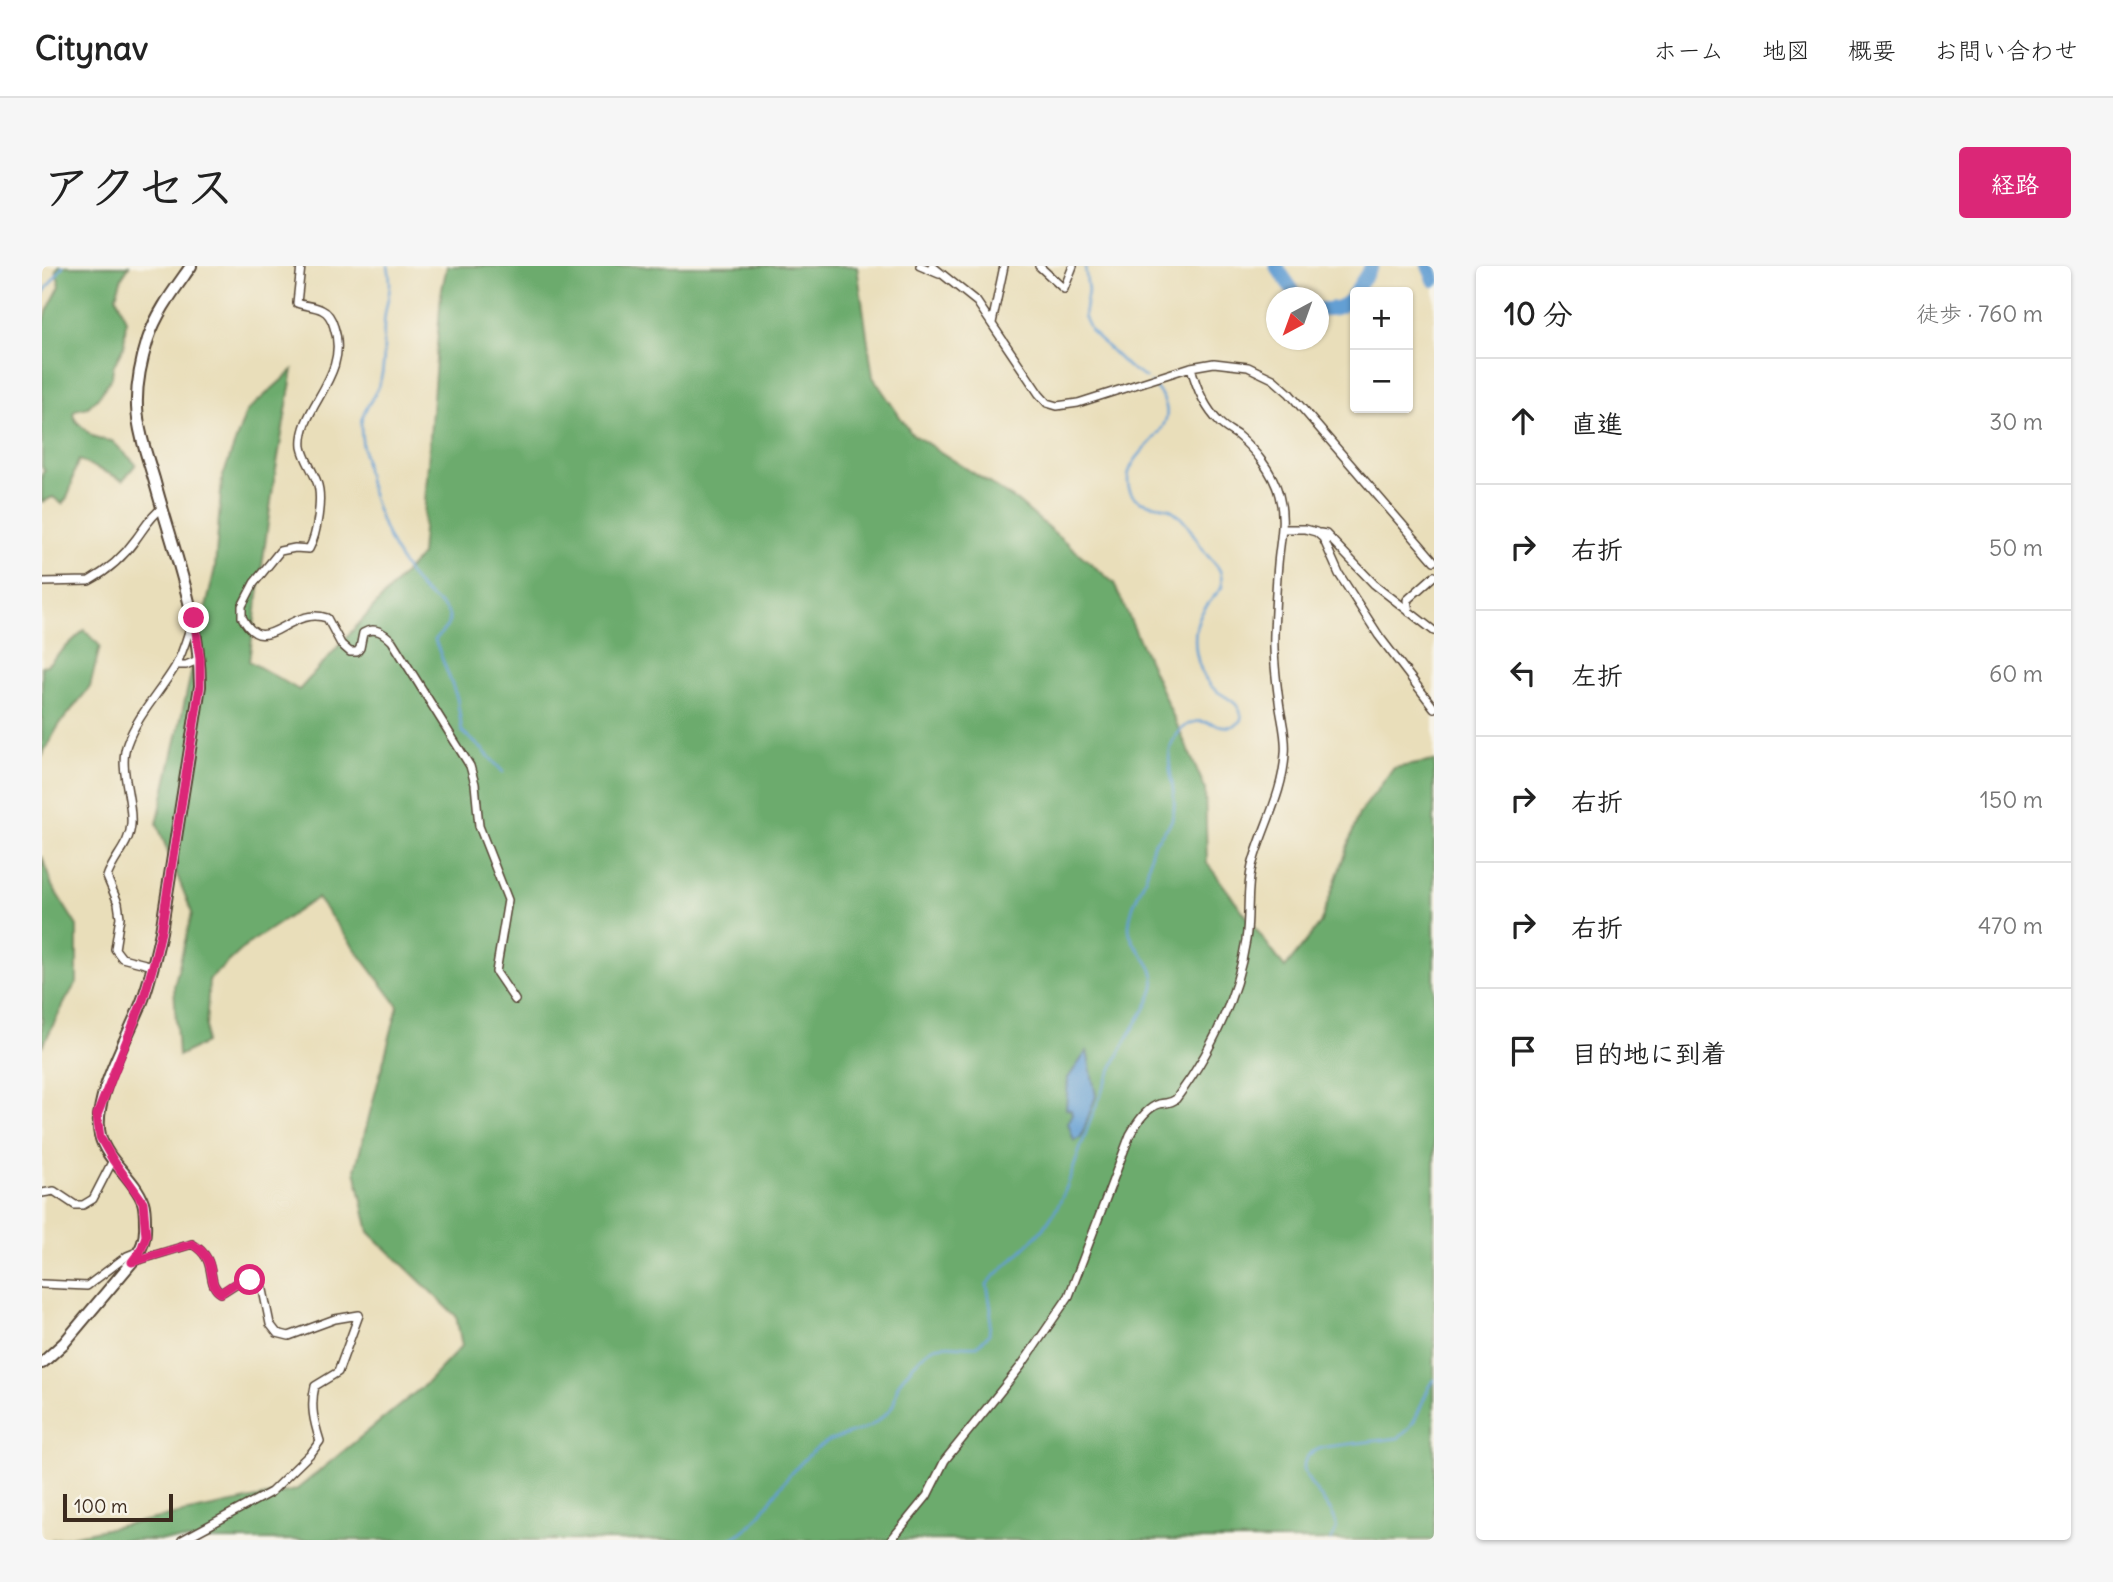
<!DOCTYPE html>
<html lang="ja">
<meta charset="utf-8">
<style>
:root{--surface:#fff;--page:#f6f6f6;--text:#222;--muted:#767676;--line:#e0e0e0;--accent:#db2777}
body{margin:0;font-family:Delius,"Klee One",sans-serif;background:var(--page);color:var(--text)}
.controls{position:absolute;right:21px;top:21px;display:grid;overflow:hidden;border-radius:7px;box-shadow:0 2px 5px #0004}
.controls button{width:63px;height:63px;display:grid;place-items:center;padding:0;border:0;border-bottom:2px solid var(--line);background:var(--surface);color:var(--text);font:35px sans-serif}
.compass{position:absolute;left:1224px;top:21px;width:63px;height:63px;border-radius:50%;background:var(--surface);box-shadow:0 2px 5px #0004;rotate:221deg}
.scale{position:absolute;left:21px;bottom:18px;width:110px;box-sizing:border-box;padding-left:7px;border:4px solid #3b2a1e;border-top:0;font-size:19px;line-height:24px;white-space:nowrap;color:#3b2a1e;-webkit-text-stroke:5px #f7f3e8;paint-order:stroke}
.stop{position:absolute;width:21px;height:21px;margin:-16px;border:5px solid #db2777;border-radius:50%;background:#fff}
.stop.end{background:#db2777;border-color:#fff;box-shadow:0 2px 7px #0008}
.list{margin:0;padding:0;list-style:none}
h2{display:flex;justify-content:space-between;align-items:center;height:91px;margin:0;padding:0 28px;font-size:30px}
h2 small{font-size:23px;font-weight:400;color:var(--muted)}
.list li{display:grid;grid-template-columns:46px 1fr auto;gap:21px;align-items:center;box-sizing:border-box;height:126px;padding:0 28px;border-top:2px solid var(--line)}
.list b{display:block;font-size:26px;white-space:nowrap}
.list em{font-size:23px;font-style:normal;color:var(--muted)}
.icon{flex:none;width:38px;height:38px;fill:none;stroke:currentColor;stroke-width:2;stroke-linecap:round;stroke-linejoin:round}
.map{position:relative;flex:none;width:1392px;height:1274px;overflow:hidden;border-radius:7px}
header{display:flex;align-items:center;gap:42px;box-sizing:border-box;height:98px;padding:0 35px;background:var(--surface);border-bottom:2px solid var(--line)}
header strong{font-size:33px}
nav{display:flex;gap:38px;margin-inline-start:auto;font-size:24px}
.intro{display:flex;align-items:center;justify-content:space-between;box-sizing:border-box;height:168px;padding:0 42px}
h1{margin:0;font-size:49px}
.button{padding:18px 32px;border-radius:7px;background:var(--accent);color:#fff;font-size:24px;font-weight:700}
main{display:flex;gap:42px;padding:0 42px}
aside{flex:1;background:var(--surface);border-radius:7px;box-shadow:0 2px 5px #0004}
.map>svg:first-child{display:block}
.forest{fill:#6cab6d;stroke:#546a46;stroke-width:2}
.water{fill:#639fd3;stroke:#4f6478;stroke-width:2}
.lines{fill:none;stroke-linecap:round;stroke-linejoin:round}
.stream{stroke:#639fd3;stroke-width:2.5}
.river{stroke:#639fd3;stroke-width:14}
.street-casing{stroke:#554535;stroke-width:10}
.secondary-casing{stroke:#554535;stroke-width:14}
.street{stroke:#fff;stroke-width:7}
.secondary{stroke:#fff;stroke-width:10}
.route{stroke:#db2777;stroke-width:9}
</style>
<header>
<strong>Citynav</strong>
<nav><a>ホーム</a><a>地図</a><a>概要</a><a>お問い合わせ</a></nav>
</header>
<div class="intro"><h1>アクセス</h1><a class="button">経路</a></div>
<main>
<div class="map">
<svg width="1392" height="1274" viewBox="0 0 1392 1274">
<rect width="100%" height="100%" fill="#f7f3e8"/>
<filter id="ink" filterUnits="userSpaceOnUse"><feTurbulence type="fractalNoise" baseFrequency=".0143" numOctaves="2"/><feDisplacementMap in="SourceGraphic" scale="14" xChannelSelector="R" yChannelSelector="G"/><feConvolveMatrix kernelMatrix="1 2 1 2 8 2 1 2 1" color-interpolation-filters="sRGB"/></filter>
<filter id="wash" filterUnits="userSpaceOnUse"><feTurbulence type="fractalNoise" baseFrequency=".00686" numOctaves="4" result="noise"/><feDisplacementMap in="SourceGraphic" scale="28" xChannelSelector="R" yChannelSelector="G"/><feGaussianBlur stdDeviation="1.57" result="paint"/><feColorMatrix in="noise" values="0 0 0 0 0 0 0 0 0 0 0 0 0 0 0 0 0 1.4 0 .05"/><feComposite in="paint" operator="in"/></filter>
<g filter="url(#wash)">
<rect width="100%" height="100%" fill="#e9deba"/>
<path class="forest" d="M17,0H87L80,11L74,30L84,54L82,80L71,101L70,111L57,130L46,141L33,144L31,148L34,155L49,169L56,173L70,175L94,198L81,214L37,194C28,209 33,225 20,238L11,231L0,236V208L3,204L0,201V63L5,45L18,20L14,4Z
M405,0H815L831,111L869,167L975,235L1072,317L1163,522L1165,597L1243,702L1278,658L1317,548L1352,502L1392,495V1274H9L254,1224L386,1116L420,1080L414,1050L327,966L313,904L356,740L275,632L206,678L167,714L163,777L136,790L132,720L150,647L115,558L173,302L180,213L204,146L251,104L231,221L207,395L257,424L379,289L399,28Z
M42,364L58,380L48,421L17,459L0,489V400L5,399Z
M0,590L10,620L35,660V716L25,732L0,781Z"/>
<path class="water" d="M1045,785L1054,830L1039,871L1032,875L1026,857L1030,850L1029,844L1024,843L1026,812Z"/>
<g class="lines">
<path class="stream" d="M346,0C352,25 343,35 342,58C341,77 344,96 338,116C334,130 319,145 319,159C319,172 324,206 327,218C338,257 352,291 378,322C385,331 400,337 406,347C412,358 398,367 393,374L415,432L420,465L442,485L461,506
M1043,0L1046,25L1042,50L1049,65L1087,102L1104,112
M0,29L21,0
M686,1274C717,1261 729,1229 751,1205C759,1197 768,1186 778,1180C792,1170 812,1168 828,1160C833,1158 839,1152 844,1148C855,1139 852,1130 856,1119C861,1109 883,1084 893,1081C906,1076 921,1082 935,1080L947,1068L949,1043L945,1018C965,996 991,978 1008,953C1024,930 1031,902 1041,875C1053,841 1067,805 1085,773C1093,758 1109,737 1112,721C1117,696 1087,684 1087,660C1088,641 1098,626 1104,610C1108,600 1107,588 1111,579C1116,570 1127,563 1130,553C1139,527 1117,493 1134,470C1158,436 1181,475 1200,454C1198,432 1181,433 1169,420C1154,403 1149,373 1157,352C1162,341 1172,331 1180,321C1179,317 1180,310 1178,305C1176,299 1169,294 1165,289C1154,274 1145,253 1128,243C1115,236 1092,241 1087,222C1076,180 1158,166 1109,117
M1289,1274C1292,1269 1295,1263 1294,1258C1291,1234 1231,1196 1283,1181L1356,1172C1377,1159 1378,1133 1392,1114"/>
<path class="river" d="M1234,0L1256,32
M1386,0L1392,14
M1313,26L1330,0
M1276,43C1293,44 1305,41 1313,26"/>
</g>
</g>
<g filter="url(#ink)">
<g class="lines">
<g class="street-casing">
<path id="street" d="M259,0L255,37C263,40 273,40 280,44C287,47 290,54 292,61C309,110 256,142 260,181C262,192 271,205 275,216C281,231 275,269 267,283L253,282L238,285L212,317L200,340V351C223,396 246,339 285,352L299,378L308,386H315L318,382L321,367C333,360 342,367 350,375L428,500L433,518L437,560L466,634L454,706L473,734
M878,0L897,8
M890,0L935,36L997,128L1005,137L1015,140L1036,137L1149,101L1172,97L1206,101L1231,113L1247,127L1392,295
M997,0L1022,23L1031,0
M950,57L962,0
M1242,263H1263L1274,266L1281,272L1297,308L1337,370L1392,442
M1278,267L1284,268L1332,318L1392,365
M0,316L47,315C65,305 82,290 94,273C103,261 108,251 120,242
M1367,346L1365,334L1392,310
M134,399H144L158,393
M111,700L80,692L73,683L78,651L76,637L65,611C71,592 88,579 89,558C91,533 76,501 85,478C95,450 118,426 133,401C141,387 145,371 150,356
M0,927L12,925L33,939H41L51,933L71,894
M90,996L150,978C178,994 162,1017 179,1027C197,1017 199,1009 220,1019L228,1058L235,1067L247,1070L293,1053L317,1049
M0,1018L45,1020L85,990L95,986
M140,1274L229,1226L270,1186L278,1175C272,1156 268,1140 273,1120L296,1106L317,1049
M849,1274L885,1230L903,1194L979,1100L1027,1030L1088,869C1094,858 1104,842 1117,838C1125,836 1128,838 1134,833C1169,786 1195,732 1204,674C1208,649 1204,624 1210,600C1220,562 1241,528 1243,488C1245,470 1239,453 1237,435C1234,413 1231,389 1232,367C1233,344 1234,320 1236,298C1238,273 1244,255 1237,229C1231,206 1213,184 1195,169C1189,165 1183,162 1178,157C1163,142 1154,121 1149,101"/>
</g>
<g class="secondary-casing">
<path id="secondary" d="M0,1097L22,1077L90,996C100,983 104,973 103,957C103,950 103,942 101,936C92,911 64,895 58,869C49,833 88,768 101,733C109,711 114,688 119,666L158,420C158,349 130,281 112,213C105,190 96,165 95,141C94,118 99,95 106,73C115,46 133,23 149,0"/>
</g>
<use href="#street" class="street"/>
<use href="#secondary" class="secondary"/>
</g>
</g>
<g class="lines" filter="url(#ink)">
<path class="route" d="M152,352L158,393V420L119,666L111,700L101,734L55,849L58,871L71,894L101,936L104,970L99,984L90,996L150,978C179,995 162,1017 179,1027L198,1014H208"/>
</g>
</svg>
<div class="controls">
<button>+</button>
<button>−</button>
</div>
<svg class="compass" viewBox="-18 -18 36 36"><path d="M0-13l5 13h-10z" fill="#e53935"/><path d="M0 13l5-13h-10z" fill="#767676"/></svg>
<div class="scale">100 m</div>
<div class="stop" style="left:208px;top:1014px"></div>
<div class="stop end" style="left:152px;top:352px"></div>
</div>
<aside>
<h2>10 分<small>徒歩 · 760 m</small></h2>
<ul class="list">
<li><svg class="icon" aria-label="ahead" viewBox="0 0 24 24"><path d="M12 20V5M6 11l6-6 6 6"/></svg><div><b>直進</b></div><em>30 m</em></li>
<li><svg class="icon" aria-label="right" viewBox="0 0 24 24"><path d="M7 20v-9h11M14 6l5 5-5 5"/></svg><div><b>右折</b></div><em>50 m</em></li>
<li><svg class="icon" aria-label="left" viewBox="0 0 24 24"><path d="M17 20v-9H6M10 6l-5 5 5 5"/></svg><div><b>左折</b></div><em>60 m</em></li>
<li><svg class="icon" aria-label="right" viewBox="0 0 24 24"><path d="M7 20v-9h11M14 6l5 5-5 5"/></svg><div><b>右折</b></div><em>150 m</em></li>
<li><svg class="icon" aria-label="right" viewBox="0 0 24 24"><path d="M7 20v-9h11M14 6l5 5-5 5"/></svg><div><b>右折</b></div><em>470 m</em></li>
<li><svg class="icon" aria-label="arrive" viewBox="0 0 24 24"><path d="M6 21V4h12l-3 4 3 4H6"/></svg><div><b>目的地に到着</b></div></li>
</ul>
</aside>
</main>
